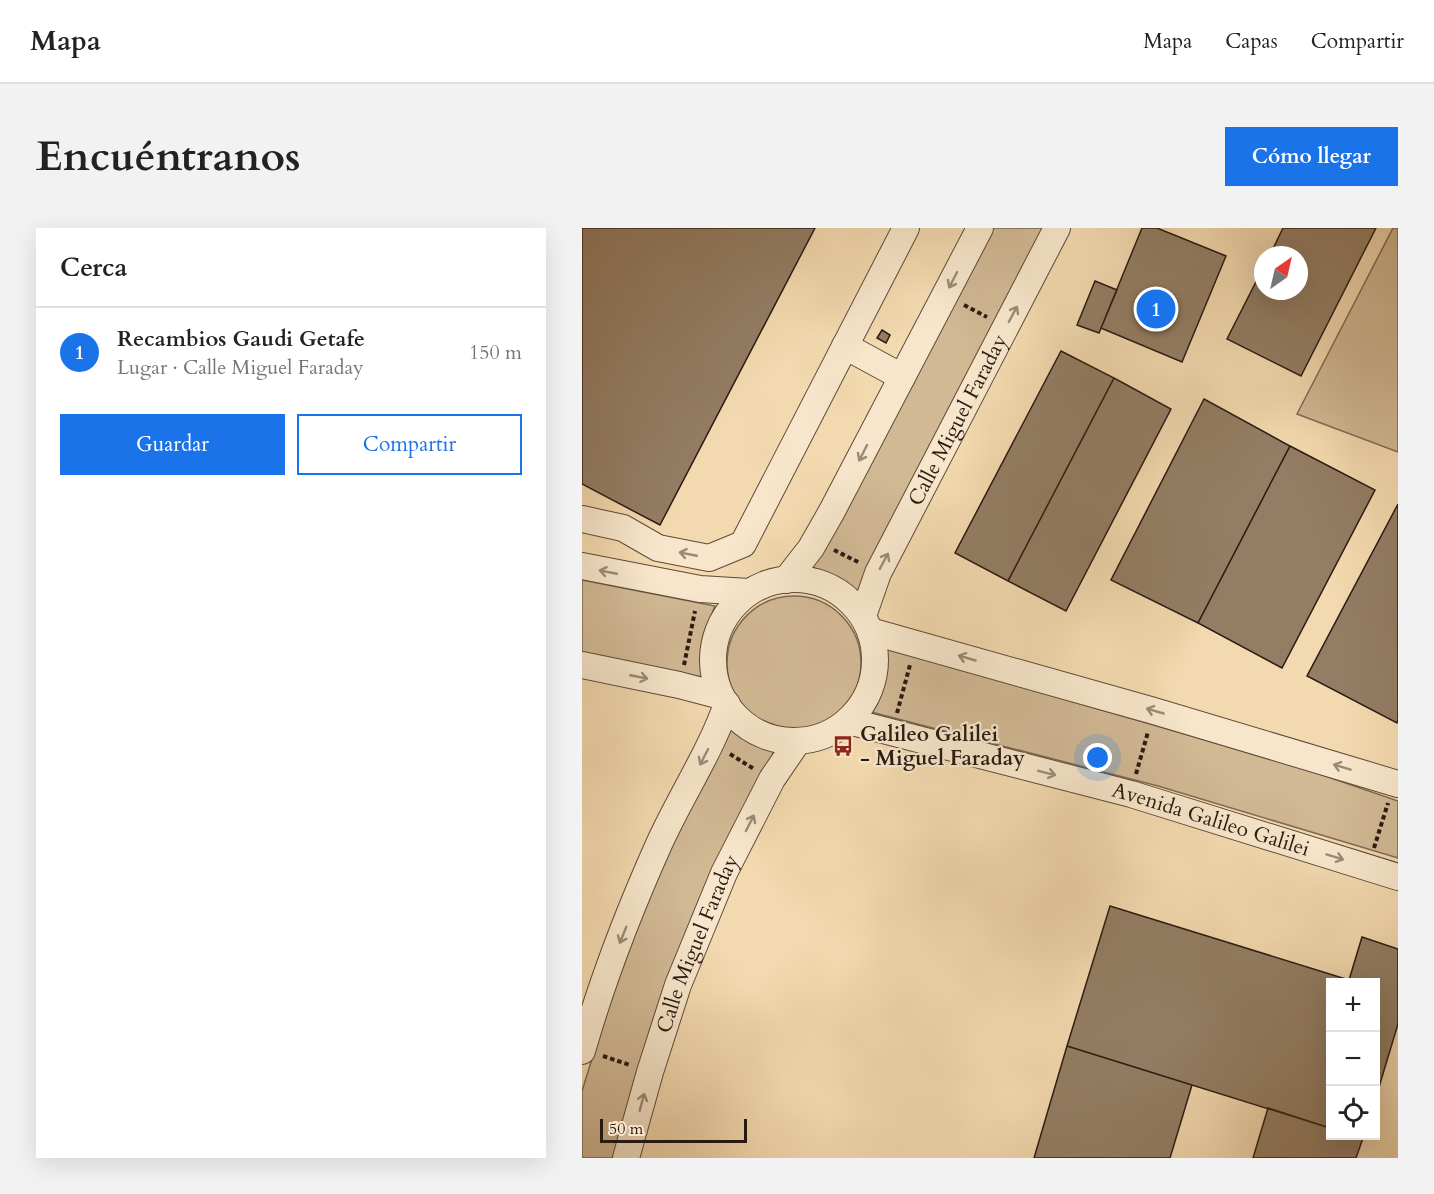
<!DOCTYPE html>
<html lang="es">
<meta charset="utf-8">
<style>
:root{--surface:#fff;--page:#f2f2f2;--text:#222;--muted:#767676;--line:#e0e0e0;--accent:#1a73e8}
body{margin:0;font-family:Cardo,serif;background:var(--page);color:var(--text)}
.controls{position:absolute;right:18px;bottom:18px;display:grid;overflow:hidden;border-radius:0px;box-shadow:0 6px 24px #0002}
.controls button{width:54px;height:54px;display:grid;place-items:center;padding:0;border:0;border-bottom:2px solid var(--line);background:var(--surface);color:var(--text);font:30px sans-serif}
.compass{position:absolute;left:672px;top:18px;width:54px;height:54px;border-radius:50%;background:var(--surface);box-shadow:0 6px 24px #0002;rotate:34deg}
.scale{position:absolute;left:18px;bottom:15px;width:147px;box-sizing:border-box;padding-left:6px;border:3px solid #2b1a12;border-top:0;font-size:16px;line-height:21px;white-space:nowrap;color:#2b1a12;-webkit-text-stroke:4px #f7e6cb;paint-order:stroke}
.you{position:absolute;left:516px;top:530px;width:21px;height:21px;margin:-15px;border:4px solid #fff;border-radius:50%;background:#1a73e8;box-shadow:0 0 0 9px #1a73e833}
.badge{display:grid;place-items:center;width:39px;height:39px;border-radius:50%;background:var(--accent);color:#fff;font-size:20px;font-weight:700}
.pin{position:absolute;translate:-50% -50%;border:3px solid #fff;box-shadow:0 2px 6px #0006}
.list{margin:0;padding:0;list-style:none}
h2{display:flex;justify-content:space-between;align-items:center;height:78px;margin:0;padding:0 24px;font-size:26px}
h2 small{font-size:20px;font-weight:400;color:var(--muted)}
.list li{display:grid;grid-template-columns:39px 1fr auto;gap:18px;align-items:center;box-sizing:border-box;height:90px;padding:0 24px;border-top:2px solid var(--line)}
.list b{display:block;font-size:22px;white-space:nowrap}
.list p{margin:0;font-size:20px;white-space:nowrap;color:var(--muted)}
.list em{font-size:20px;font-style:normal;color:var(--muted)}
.actions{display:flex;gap:12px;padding:18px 24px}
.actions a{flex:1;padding:14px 0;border:2px solid var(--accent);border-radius:0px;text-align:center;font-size:21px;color:var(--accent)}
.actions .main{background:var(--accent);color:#fff}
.icon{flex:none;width:33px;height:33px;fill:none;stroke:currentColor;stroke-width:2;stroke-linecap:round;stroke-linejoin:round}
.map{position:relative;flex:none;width:816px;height:930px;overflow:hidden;border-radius:0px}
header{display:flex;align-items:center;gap:36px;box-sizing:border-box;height:84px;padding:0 30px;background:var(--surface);border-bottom:2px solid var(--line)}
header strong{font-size:28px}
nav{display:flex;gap:33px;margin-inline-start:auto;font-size:21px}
.intro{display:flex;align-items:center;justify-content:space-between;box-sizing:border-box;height:144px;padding:0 36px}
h1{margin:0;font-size:42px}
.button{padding:15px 27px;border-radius:0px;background:var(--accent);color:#fff;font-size:21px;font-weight:700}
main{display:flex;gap:36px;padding:0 36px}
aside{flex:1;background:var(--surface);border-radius:0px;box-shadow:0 6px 24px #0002}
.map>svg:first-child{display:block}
.green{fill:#d1b994;stroke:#7e6a53;stroke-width:1.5}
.building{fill:#937d64;stroke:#2b1a12;stroke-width:1.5}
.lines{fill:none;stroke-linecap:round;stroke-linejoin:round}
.minor-casing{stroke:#5d4a39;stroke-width:28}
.path{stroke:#2b1a12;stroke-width:4;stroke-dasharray:4.5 3;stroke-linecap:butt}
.minor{stroke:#f7e6cb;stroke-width:26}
.oneway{stroke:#9b8a78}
.labels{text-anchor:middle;stroke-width:4.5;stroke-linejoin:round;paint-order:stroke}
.street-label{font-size:21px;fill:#2b1a12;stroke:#f7e6cb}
.poi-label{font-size:21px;font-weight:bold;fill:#2b1a12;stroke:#f7e6cb;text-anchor:start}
</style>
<header>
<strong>Mapa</strong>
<nav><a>Mapa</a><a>Capas</a><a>Compartir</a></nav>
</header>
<div class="intro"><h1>Encuéntranos</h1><a class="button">Cómo llegar</a></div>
<main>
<aside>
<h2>Cerca<small></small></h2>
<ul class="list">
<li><span class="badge">1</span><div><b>Recambios Gaudi Getafe</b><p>Lugar · Calle Miguel Faraday</p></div><em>150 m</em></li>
</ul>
<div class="actions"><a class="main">Guardar</a><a>Compartir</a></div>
</aside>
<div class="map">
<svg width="816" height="930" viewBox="0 0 816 930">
<rect width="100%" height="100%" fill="#f3d9af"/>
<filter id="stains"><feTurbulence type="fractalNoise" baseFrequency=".00333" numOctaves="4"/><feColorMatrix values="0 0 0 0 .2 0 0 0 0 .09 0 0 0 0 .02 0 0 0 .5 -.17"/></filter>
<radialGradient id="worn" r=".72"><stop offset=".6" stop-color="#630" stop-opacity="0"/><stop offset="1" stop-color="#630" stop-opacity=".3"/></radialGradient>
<path class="green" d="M410,0H463L313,287L276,364L259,352L230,339Z
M811,0H816V224L715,186Z
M0,352L133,378C123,402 117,423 120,449L0,427Z
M145 435a67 67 0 1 1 134 0a67 67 0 1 1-134 0Z
M302,419L720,540L816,573V630L576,558L289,484C304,463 304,444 302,419Z
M149,500L160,509L192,524L149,603L116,676L35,930H0V863L37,744L90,614Z"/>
<path class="building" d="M0,0H233L78,297L0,256Z
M560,0H575L644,28L600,134L519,100Z
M701,0H794L719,148L645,111L681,40V63H717V27H688Z
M513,53L535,62L517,105L495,97Z
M300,102L308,107L304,115L295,110Z
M479,123L532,150L426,353L373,325Z
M532,150L589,181L484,383L426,353Z
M622,171L708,218L616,395L529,352Z
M708,218L793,262L700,440L616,395Z
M816,276V492L815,495L725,448Z
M528,678L767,752L780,709L816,721V796L794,869V754H748V900L485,818Z
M485,818L610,857L588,930H452Z
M686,880L748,900V908H774L781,910L774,930H671Z"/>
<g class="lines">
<g class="minor-casing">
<g id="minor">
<path d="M263,118L320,149"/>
<path d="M0,291L41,300L76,320L127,330L161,316L324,0"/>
<path d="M0,338L118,361L167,364"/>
<circle cx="212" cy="432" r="81"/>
<path d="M204,352L229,320L250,283L398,0"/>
<path id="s1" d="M281,388L296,345L475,0"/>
<path d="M288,403L572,483L816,556"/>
<path d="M0,437L97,457L139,468"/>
<path id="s2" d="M266,493L549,566L816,649"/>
<path d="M0,823C20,753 47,683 77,616C98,569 128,525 145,476"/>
<path id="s3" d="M44,930L68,844L96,757L142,645L190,551L216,513"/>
</g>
</g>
<path class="path" d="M382,77L405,89
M252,322L278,335
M102,437L113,383
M315,485L328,437
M148,526L172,541
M554,546L566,504
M792,620L806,575
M21,828L48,837"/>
<use href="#minor" class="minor"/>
</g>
<defs><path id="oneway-shaft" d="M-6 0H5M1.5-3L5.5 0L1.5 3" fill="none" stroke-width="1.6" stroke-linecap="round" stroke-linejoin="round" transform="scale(1.5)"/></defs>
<g class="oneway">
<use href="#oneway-shaft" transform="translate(371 52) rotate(117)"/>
<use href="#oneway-shaft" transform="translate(431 86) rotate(-62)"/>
<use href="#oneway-shaft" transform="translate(281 225) rotate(117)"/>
<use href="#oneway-shaft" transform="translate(106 326) rotate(-169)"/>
<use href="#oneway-shaft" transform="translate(302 333) rotate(-62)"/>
<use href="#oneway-shaft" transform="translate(26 344) rotate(-169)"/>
<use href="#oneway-shaft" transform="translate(385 430) rotate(-164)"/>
<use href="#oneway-shaft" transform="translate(57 449) rotate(11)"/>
<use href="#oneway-shaft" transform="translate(573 483) rotate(-164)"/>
<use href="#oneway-shaft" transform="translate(122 529) rotate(117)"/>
<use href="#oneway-shaft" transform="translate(760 539) rotate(-163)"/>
<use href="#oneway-shaft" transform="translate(465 545) rotate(14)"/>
<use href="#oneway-shaft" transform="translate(168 595) rotate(-63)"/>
<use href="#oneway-shaft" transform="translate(753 629) rotate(17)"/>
<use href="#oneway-shaft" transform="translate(41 707) rotate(112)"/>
<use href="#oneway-shaft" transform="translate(60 874) rotate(-75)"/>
</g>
<defs>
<g id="bus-bare" transform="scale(1.62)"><path d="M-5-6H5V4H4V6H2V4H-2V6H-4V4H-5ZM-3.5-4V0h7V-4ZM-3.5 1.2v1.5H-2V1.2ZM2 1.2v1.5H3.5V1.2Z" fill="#8f2418" stroke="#f7e6cb" stroke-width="2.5" paint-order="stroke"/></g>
</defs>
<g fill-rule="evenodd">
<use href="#bus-bare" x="261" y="518"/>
</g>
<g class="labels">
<g class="street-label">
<text dy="7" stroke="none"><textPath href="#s1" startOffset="218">Calle Miguel Faraday</textPath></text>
<text dy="7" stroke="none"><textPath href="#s2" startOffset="376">Avenida Galileo Galilei</textPath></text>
<text dy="7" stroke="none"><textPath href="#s3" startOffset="226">Calle Miguel Faraday</textPath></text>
</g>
<g class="poi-label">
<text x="278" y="513">Galileo Galilei<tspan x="278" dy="24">- Miguel Faraday</tspan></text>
</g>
</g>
<rect width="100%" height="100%" filter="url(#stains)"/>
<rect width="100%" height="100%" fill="url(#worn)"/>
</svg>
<div class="controls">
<button>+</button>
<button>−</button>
<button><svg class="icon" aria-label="locate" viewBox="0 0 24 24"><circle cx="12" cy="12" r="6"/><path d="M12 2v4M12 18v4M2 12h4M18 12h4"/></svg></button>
</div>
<svg class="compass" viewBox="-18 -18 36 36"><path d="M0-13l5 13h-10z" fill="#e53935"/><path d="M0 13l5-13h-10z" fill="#767676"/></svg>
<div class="scale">50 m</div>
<div class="you"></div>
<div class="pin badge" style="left:574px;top:81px">1</div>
</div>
</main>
